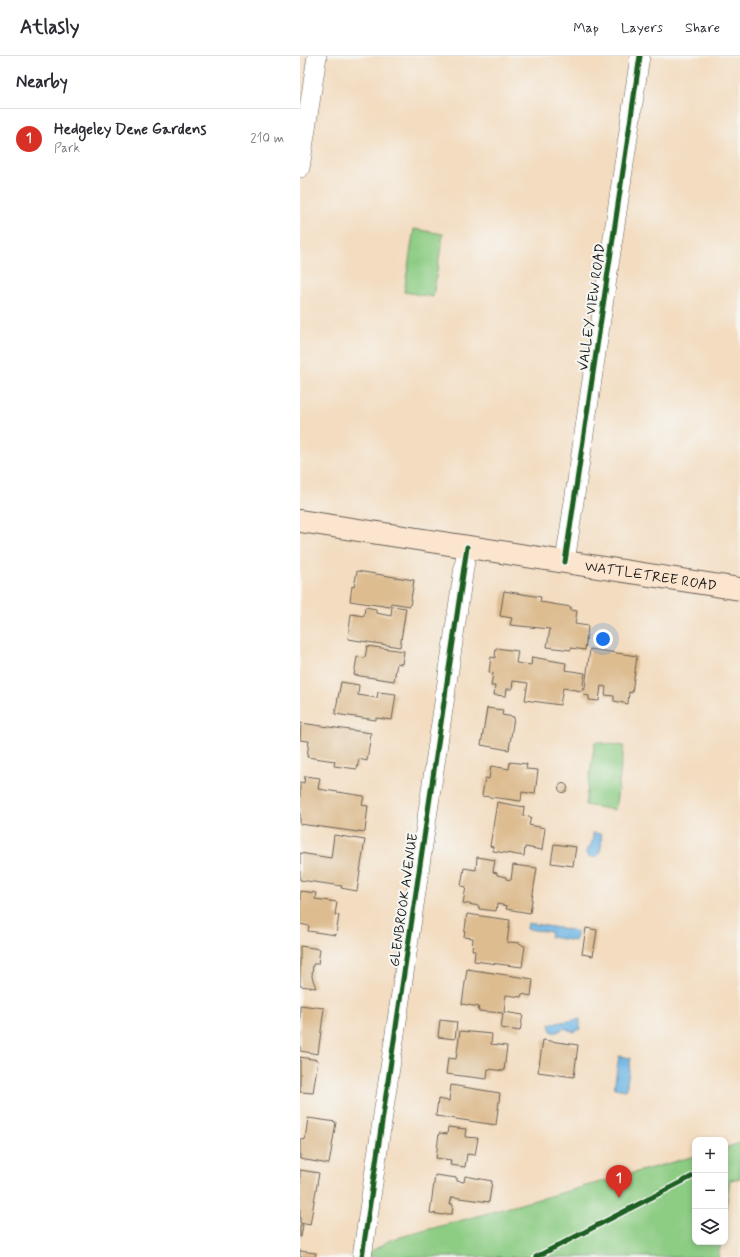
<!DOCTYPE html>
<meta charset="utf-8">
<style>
:root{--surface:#fff;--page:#f2f2f3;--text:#2b2b33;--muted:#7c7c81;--line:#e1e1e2;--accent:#d93025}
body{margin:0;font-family:Mynerve,sans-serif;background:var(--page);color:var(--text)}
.controls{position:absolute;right:12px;bottom:12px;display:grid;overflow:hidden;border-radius:8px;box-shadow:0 2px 6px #0003}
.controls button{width:36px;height:36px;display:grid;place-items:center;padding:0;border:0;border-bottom:1px solid var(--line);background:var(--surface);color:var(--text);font:20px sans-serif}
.you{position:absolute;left:303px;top:583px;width:14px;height:14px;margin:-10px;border:3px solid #fff;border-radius:50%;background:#1a73e8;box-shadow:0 0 0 6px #1a73e833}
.badge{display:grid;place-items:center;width:26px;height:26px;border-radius:50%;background:var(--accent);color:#fff;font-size:13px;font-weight:700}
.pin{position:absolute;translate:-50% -33px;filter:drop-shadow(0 1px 2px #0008)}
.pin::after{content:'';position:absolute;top:21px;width:14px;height:12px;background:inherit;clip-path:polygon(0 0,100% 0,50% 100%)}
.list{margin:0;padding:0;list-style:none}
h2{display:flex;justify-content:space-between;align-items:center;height:52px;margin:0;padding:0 16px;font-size:17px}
h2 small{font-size:13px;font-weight:400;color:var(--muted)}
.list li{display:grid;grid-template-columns:26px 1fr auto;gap:12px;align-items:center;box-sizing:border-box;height:60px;padding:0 16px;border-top:1px solid var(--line)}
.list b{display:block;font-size:15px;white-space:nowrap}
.list p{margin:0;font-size:13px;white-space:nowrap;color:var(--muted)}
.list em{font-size:13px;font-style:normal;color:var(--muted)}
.icon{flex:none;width:22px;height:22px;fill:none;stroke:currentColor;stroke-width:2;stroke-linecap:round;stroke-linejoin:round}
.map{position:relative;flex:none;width:440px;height:1201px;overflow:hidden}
header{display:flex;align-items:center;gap:24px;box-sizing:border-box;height:56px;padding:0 20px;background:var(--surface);border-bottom:1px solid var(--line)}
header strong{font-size:19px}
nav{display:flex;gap:22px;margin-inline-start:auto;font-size:14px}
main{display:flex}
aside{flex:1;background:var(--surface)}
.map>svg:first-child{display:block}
.green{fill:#8ccc83;stroke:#547450}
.water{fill:#6bb3e3;stroke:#446880}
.building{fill:#ddbc90}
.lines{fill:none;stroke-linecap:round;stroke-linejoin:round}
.street-casing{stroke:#675f55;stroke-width:20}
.secondary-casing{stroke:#675f55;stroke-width:24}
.street{stroke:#fff;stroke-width:19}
.secondary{stroke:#fce5cf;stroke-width:22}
.cycleway-casing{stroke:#f6f6f2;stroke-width:8}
.cycleway{stroke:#1b5e20;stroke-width:5}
.labels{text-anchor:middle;stroke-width:4;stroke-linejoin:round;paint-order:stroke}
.street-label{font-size:14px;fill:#1c1c1c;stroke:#f6f6f2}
</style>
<header>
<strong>Atlasly</strong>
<nav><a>Map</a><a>Layers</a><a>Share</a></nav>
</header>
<main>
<aside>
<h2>Nearby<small></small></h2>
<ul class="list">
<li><span class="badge">1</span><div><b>Hedgeley Dene Gardens</b><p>Park</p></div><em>210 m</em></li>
</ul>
</aside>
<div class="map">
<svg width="440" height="1201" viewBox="0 0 440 1201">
<rect width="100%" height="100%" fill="#f6f6f2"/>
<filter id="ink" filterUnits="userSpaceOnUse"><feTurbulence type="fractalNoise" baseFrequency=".025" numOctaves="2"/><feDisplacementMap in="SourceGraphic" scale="8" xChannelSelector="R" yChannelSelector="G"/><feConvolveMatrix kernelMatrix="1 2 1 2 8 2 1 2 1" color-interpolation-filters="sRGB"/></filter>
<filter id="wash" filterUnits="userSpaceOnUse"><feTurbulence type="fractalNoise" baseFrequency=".012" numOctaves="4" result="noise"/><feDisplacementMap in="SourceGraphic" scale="16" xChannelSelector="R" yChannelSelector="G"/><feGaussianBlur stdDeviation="0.9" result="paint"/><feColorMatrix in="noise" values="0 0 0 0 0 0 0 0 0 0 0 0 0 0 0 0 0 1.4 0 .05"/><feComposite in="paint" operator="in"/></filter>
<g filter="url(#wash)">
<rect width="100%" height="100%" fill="#f3dcbf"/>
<path class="green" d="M114,173L143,178L133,241L104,236Z
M295,686L324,690L315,754L285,749Z
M440,1087V1122L430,1124L425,1158V1092Z
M395,1100V1186H421L418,1201H62L90,1184Z"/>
<path class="water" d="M293,777L301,778C302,786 302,797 295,802L288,800C285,793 289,794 291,788C293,785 293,780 293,777Z
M228,867L277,875L275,885L250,881L251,876L227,873Z
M280,963V973L274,976L264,972C259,975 257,978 251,975L249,968Z
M319,1000L331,1002L326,1034L314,1032Z"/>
<g id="blocks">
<path class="building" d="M57,515L114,524L110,550L91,547L90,551L50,545L52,530L54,531Z
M204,535L241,541L240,546L271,551V554L277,555L275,568L288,570L285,594L271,592V594L247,591L250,573L210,569L212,562L200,560Z
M92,550L106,552L100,591L48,583L51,558L64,560L65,551L76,553V557L91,560Z
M67,590L104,595L102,608L97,607L94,625L54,619L57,601L65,602Z
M196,592L218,595L216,607L231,609L232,601L266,607L265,614L285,617L282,635L263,632L260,649L225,644L228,627L213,625L212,633H207L206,640L194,639L195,630H191L193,617L189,616L191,601L195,602Z
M290,593L337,600L332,637L329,636L328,648L314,645V640L305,639L306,631L301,630L299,645L289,644V640L284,639Z
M41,626L59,629L58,639L77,642L78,636L96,638L92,664L76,662V664L35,658Z
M187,652L203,654L202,659L214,661L209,694L181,689Z
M1,667L71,677L67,705L59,703L57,713L34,710L35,705L7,701L9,685L0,684Z
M210,706L227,708L226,713L238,714L235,738L222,736L221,745L182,740L185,722L189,723L191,710L209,713Z
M5,720L20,722L18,733L64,740L62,749L68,750L65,776L58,775V776L0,768V726L4,727Z
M258.5 732a4.5 4.5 0 1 1 9 0a4.5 4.5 0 1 1-9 0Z
M197,746L224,751L223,760L231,761L229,769L245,772L242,794L225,791L224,800L193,795V791L190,790Z
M34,779L65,784L57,835L41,832L42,830L0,824V797L31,802Z
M254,788L276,791L273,810L251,807Z
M177,801L195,804L193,816L197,817V819L206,821V823L211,824L213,809L237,812L230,857L206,853L207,850L197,848L196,855L179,853V850L163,847L166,831L161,830L164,812L176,814Z
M0,835L16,837L15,843L37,846L35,859H39L36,879L8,875L9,870L0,868Z
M167,858L210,864L207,887L210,886L220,887L222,889L225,890L222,911L174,905L175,895L172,894L173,882L164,881Z
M286,872L297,874L293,900L282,898Z
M0,890L20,893L18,908H13L12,921L16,932L0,930Z
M167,913L233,923L231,940L222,938L221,941L206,939L204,956L223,959L220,975L201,972L203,957L178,955L179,951L162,948Z
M0,949L24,952L18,998L0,995Z
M140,964L157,966L155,983L138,981Z
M160,975L192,978L191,988L207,990L204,1015L188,1013L187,1023L146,1018L148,1002L156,1003Z
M243,984L278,989L274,1021L238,1016Z
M0,1001L18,1004L13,1037L0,1036Z
M151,1029L200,1037L196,1069L136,1060L138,1043L149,1045Z
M8,1062L36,1066L29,1108L0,1103V1083L5,1084Z
M148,1071L166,1073L165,1081L178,1082L175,1099L167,1098L165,1111L150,1109L151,1104L136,1102L139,1077L147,1078Z
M0,1114L19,1117L10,1169L0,1167Z
M135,1119L157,1122V1125L164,1126L165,1120L192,1125L189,1146L152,1141L150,1148H153L152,1158H145L144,1159L130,1157Z
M0,1169H3L1,1181H0Z
M0,1195L16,1197L15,1201H0Z"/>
</g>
</g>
<g filter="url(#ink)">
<use href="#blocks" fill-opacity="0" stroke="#675f55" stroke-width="1"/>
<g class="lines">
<g class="street-casing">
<path id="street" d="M0,112L17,0
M265,506L340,0
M62,1201L167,491"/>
</g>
<g class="secondary-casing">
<g id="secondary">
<path id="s1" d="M0,465L440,533"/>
</g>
</g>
<use href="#street" class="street"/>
<use href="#secondary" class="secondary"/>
<g class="cycleway-casing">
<path id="cycleway" d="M265,506L340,0
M62,1201L167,491
M236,1201L395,1119"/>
</g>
<use href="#cycleway" class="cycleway"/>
</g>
</g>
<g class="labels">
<g class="street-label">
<text transform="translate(291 251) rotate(-82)" y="5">VALLEY VIEW ROAD</text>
<text dy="5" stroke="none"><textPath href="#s1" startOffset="355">WATTLETREE ROAD</textPath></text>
<text transform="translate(103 844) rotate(-82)" y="5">GLENBROOK AVENUE</text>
</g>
</g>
</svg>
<div class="controls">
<button>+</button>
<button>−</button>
<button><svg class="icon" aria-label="layers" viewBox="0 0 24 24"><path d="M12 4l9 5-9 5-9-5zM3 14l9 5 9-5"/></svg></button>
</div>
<div class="you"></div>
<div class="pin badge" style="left:319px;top:1142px">1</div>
</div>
</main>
